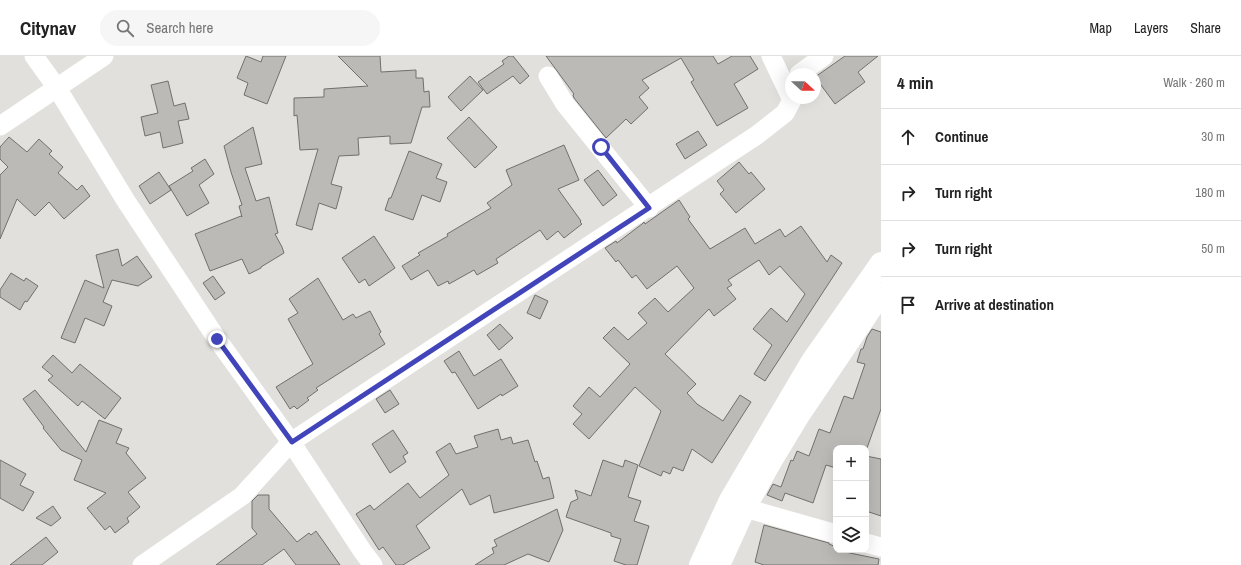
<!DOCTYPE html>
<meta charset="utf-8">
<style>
:root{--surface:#fff;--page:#f6f6f6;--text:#222;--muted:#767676;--line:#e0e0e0}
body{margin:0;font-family:"Archivo Narrow",sans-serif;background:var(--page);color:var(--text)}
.controls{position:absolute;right:12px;bottom:12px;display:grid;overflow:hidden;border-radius:8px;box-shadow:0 4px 16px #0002}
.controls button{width:36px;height:36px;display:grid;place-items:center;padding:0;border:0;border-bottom:1px solid var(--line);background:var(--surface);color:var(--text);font:20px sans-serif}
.compass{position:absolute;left:785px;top:12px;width:36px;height:36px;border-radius:50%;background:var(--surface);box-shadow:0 4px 16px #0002;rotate:111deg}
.stop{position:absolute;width:12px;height:12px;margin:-9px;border:3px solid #4245ba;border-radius:50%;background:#fff}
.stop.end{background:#4245ba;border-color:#fff;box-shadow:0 1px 4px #0008}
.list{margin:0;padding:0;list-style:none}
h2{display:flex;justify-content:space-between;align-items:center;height:52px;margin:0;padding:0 16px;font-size:17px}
h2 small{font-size:13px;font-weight:400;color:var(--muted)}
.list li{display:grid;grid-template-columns:26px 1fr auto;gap:12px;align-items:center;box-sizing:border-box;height:56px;padding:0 16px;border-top:1px solid var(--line)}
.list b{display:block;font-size:15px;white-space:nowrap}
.list em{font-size:13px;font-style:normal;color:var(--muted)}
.icon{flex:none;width:22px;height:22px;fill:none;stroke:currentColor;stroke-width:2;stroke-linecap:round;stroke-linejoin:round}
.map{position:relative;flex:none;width:881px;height:509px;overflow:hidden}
header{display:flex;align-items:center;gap:24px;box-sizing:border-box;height:56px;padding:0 20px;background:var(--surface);border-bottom:1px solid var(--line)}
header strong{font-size:19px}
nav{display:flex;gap:22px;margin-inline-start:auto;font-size:14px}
.search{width:280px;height:36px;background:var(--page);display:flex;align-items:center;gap:10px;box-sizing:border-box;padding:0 14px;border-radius:22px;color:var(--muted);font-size:15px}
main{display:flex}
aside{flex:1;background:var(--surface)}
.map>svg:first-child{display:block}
.building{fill:#bbbab7;stroke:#70706d}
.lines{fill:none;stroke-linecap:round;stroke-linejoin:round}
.minor{stroke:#fff;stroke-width:19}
.major{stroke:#fff;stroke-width:22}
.route{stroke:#4245ba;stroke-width:5}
</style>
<header>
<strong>Citynav</strong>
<div class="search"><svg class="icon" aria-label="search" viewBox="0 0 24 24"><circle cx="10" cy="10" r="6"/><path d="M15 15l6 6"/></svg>Search here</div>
<nav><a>Map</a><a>Layers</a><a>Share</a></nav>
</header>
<main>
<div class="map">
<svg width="881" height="509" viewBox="0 0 881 509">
<rect width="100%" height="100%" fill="#e1e0dd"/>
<path class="building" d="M246,0L261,6L263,0H286L267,48L244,39L248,27L237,22Z
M338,0H380L381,16L416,14V22H423L424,36L429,35L430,51H422L411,87L390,88V80L358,82L359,99L339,100L331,128L342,131L336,153L319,147L312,174L296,169L318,93L300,94L297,59L294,60V42L324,41V33L368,30Z
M509,0H513L529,20L520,28L513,20L487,38L478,26L504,8L502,5Z
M546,0H713L718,8L732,0H750L758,13L734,28L748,52L717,70L691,26L694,24L681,2L642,24L649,32L639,41L648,52L631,68L626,63L606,82L574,42L573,39L574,38Z
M845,0H878L858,16L865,26L835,48L815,21Z
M470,20L483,34L461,55L448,41Z
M168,25L174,50L185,47L189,63L178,65L183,87L163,92L160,76L145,80L141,61L158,57L151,29Z
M469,61L497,91L475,112L447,82Z
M253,71L262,108L245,112L256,145L269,141L278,177L275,178L282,191L284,197L261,211V212L249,218L242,203L210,215L195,178L241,160L242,161L239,150L242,149L231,116L224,90Z
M698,75L707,89L685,103L676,88Z
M9,81L27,96L39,83L52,95L49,98L63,111L58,117L77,134L82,129L90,140L64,163L49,146L35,160L17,143L0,183V119L8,111L0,103V91Z
M564,89L579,124L558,133L581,165L580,166L582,168L564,182L558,175L547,184L540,174L496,203L498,207L477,219L474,214L449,228L448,225L438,230L428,214L411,224L402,210L420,199L418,197L448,180L447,178L491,152L487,147L512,129L506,114Z
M409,95L442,108L436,122L447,126L440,146L422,139L413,164L385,154L389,142H391Z
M205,103L214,118L199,129L209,147L187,160L169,130L193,115L191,112Z
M739,106L749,118L751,116L765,133L736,157L720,138L724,134L717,125Z
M598,114L617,139L603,150L584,124Z
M159,116L171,134L150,148L139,130Z
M679,144L690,161L688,163L710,193L745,172L755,188L780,173L785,181L801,170L827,206L831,199L842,207L765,325L754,318L772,289L753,273L771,252L787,266L805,238L780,210L769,219L759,204L728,224L732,229L727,232L736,243L714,260L709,253L665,298L696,328L687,337L697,348L723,365L740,339L751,346L712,407L692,393L683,415L673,411L670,418L663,415L661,420L639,410L661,355L635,331L589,383L573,368L582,358L573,350L589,331L600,341L630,308L603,282L614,271L628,284L647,267L638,257L655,242L668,256L694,232L677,210L647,233L636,219L632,222L618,204L616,206L605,192L616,185L617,187L642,168L644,166L645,168Z
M374,180L395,212L369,230L365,223L359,227L342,202Z
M118,193L122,210L137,200L152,221L138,230L112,224L103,246L112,250L104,270L85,262L75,287L61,282L85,224L104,232L96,199Z
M11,217L24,225L26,222L38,230L27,246L25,245L20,254L0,241V234Z
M213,220L225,237L215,244L203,227Z
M318,222L343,264L353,258L356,262L370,255L381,276L379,278L385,288L316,332L318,334L307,342L309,344L297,353L294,350L290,353L276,331L313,308L288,263L298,257L289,243Z
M535,239L548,245L540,263L527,257Z
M500,268L513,282L499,294L487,279Z
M872,273L881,276V353L867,392H836V412L826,409L813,447L785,437L782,445L767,439L773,428L781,431L791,404L793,405L797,395L809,400L819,373L830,377L844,340L853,343L865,308L857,306L861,293H863L867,281Z
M459,295L474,320L501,303L518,330L502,340L501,338L478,353L455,316L452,317L444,305Z
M53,299L72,317L80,308L121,342L105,363L82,345L78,350L48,324L53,320L42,311Z
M35,334L86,396L99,364L122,373L116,387L129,392L126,397L146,422L128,436L140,451L127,462L129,466L115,477L110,470L105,474L87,452L106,437L74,424L82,404L61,394L43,372L44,371L23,343Z
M390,334L399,348L385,357L376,343Z
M498,373L501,384L511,381L513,388L528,384L535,406L537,405L543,423L549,421L554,442L494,457L490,439L470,449L462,433L416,470L430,492L403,509H396L383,491L379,494L356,458L370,449L374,454L408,427L420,442L449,419L436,396L450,387L456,398L478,391L474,380Z
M393,374L408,397L403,400L406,406L390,417L372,388Z
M866,400L881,403V460L866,455Z
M0,404L26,418L20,429L34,436L23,455L0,442Z
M603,404L623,411L625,404L638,409L628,441L641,445L634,465L649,470L637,509H626L614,505L621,483L611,480V477L566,461L571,446L578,443L575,434L591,440Z
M258,439H269V453L297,486L309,477L311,479L316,475L340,509H296L284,493L262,509H216L257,478L252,472V445Z
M53,450L61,462L51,470L36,462Z
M557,453L563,474L549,506L528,498L504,509H475L494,497L492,492L497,490L494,484Z
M764,469L829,487V488L836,491V494H846L845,496L879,503L878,509H764L755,506Z
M46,481L58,496L42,509H10Z"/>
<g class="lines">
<path class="minor" d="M34,0L57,32L126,145L217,283L291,386L363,496L373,509
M771,0L791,42
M799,18L824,0
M548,20L565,48L649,152
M0,70L104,0
M745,452L836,478
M866,487L881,491
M142,509L242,440L291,386L757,79L785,57L792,44L791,42"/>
<path class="major" d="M700,509L730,444L812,305L881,207
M719,509L745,452L773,402L799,359L881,238"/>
</g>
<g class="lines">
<path class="route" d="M217,283L292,386L649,152L601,91"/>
</g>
</svg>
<div class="controls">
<button>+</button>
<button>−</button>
<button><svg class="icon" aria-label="layers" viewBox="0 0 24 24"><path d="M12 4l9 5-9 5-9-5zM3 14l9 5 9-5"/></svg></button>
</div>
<svg class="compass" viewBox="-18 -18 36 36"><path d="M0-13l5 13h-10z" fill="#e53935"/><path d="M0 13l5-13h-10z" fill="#767676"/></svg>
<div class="stop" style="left:601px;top:91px"></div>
<div class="stop end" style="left:217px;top:283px"></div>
</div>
<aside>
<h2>4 min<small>Walk · 260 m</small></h2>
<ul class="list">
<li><svg class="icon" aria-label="ahead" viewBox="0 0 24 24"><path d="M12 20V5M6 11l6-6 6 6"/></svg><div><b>Continue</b></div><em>30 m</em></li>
<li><svg class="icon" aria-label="right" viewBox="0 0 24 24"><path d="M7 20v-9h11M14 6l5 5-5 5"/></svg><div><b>Turn right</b></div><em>180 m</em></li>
<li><svg class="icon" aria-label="right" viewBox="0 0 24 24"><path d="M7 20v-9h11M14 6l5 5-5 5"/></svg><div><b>Turn right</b></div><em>50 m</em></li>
<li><svg class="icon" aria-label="arrive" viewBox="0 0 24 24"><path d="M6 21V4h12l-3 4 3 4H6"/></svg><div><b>Arrive at destination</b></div></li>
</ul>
</aside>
</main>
